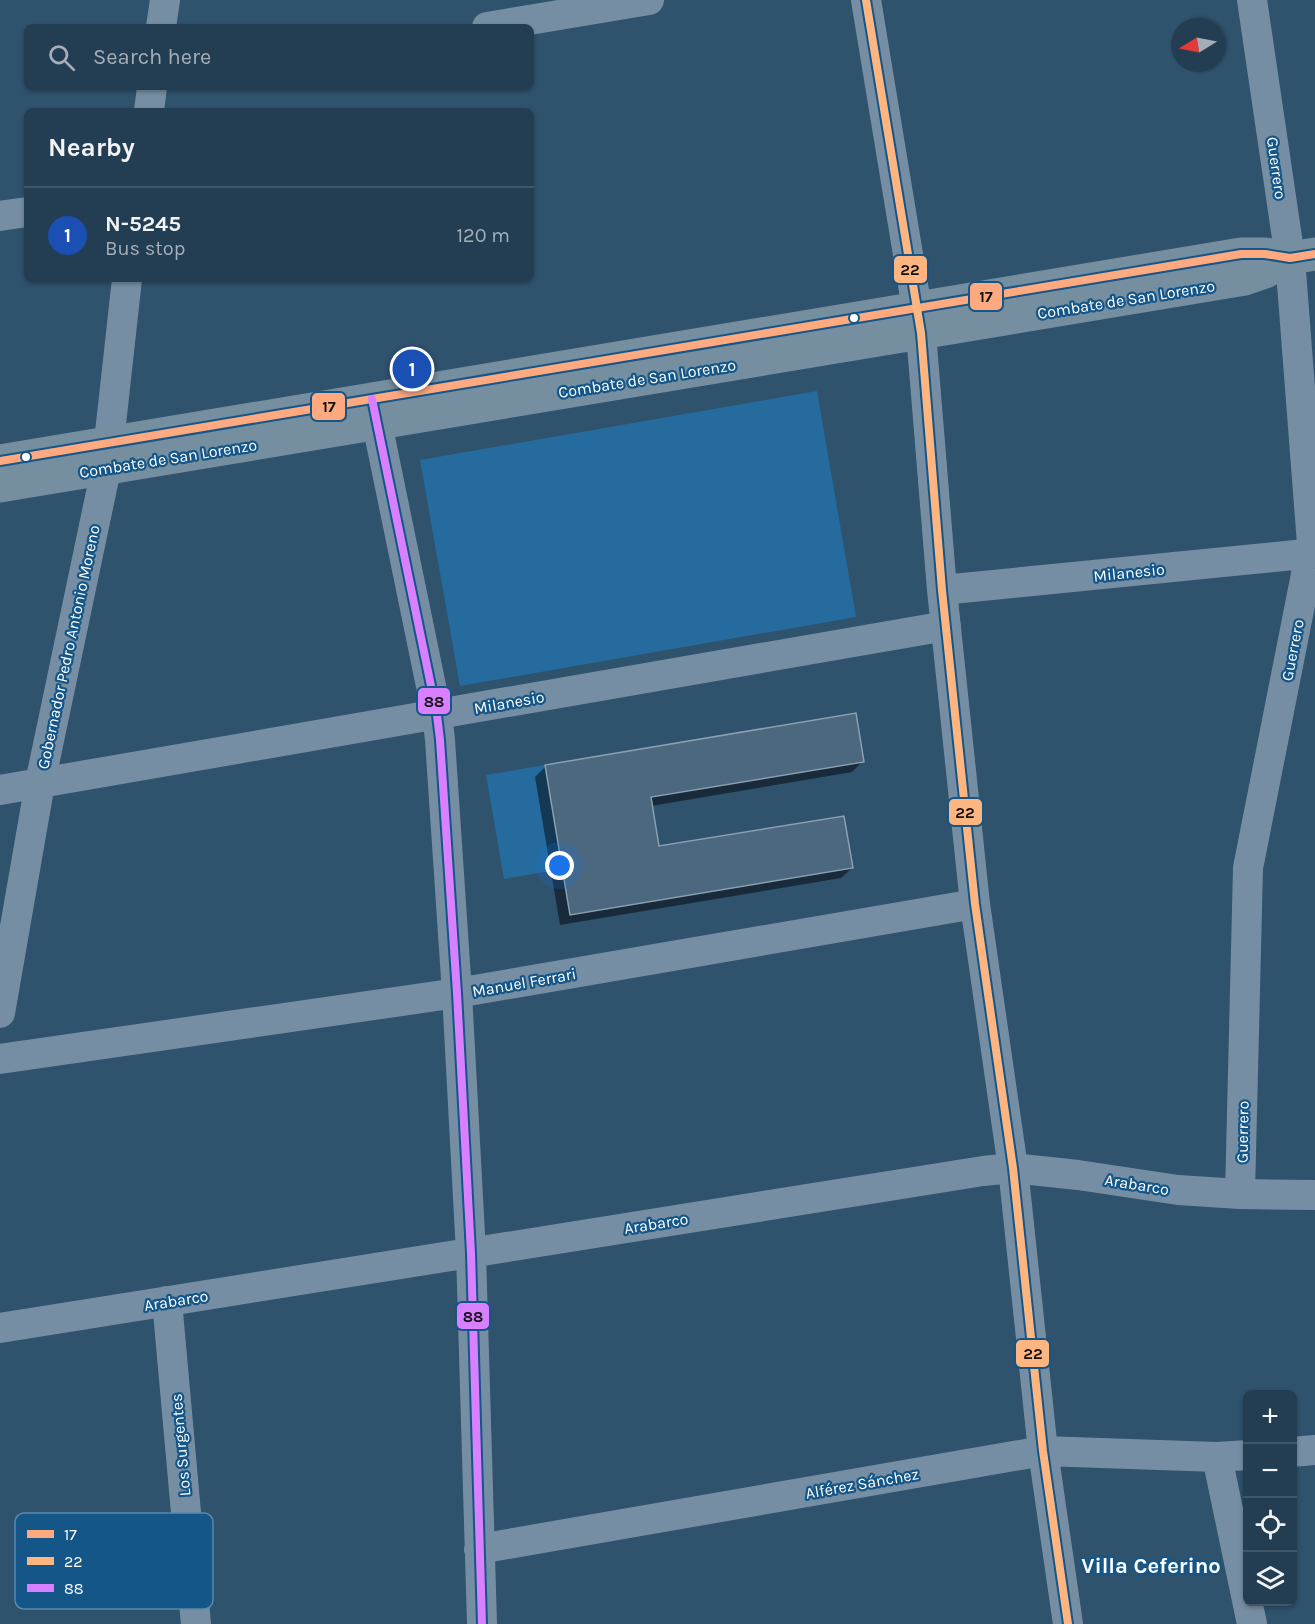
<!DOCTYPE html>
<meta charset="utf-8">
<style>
:root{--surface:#233e52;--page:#2f495c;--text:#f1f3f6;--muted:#a3aeb8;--line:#405769;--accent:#d6ab8b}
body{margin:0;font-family:Karla,sans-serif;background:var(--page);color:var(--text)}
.controls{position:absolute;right:18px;bottom:18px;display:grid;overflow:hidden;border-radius:9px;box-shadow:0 2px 4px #0004}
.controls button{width:54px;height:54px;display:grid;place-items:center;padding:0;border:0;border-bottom:2px solid var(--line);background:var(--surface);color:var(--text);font:30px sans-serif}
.compass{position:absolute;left:1171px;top:18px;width:54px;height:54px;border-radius:50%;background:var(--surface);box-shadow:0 2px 4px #0004;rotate:260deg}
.you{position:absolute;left:560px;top:866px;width:21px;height:21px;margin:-15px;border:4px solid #fff;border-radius:50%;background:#1a73e8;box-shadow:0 0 0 9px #1a73e833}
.badge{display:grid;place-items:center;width:39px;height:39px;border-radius:50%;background:var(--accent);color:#fff;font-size:20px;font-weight:700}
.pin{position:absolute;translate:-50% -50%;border:3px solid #fff;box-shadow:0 2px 6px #0006}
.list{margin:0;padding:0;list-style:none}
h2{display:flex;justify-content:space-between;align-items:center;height:78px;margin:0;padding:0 24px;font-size:26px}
h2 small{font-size:20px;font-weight:400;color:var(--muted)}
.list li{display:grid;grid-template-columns:39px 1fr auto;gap:18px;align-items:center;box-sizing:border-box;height:96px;padding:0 24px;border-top:2px solid var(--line)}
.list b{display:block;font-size:22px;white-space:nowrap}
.list p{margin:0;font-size:20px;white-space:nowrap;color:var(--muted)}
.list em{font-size:20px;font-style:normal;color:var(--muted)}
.icon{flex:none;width:33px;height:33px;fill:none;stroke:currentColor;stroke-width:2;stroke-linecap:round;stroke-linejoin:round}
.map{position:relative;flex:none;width:1315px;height:1624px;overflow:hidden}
.search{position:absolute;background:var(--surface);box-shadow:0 2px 4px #0004;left:24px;top:24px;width:510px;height:66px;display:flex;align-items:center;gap:15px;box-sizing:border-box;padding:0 21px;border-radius:9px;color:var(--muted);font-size:22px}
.panel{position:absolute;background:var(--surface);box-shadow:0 2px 4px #0004;left:24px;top:108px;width:510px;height:174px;border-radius:9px}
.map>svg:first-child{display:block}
.green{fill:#256b9e}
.shadow{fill:#0007}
.building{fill:#4b687e;stroke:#89a0b1;stroke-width:1.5}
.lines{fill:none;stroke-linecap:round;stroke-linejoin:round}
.minor{stroke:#768ea3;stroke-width:30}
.major{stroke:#758ea0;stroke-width:33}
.bus-1-casing{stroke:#145688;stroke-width:12}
.bus-2-casing{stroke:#145688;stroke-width:12}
.bus-3-casing{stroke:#145688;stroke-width:12}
.bus-1{stroke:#ffa980;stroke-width:8}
.bus-2{stroke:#ffb580;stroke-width:8}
.bus-3{stroke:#d880ff;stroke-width:8}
.bus-dot{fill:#fff;stroke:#145688;stroke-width:2}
.labels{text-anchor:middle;stroke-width:4.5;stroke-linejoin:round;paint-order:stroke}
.street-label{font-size:16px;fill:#fff;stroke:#145688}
.district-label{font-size:22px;font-weight:bold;fill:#fff;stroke:#145688}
.key{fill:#145688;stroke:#5a89ac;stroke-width:1.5}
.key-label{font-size:16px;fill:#fff}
.line-badge{stroke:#145688;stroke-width:2}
.pale-badge-label{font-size:16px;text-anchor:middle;font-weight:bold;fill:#111}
</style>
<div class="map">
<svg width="1315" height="1624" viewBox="0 0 1315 1624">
<rect width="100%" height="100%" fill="#2f526d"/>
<path class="green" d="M817,391L856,617L460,686L420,460Z
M545,765L562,869L504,879L486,775Z"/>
<path class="shadow" d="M863,761L852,772L651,806L658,848L852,868L841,878L560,925L535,777L546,766Z"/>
<path class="building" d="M856,713L864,762L651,797L659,846L844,816L853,868L570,915L545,765Z"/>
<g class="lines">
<path class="minor" d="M866,0L921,333L942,590L975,904L1013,1168L1043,1451L1068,1624
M161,27L165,0
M487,27L649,0
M149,111L152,87
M0,216L27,212
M372,399L437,715L440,740L457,993L471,1253L482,1624
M942,590L1315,553
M0,790L946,626
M0,1013L40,783L106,469L127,279
M0,1059L457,993L975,904
M1240,1194L1248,868L1312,544L1290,258L1252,0
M167,1301L196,1624
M0,1328L983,1171L1013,1168L1078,1175L1178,1190L1240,1194L1315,1195
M1292,1452L1315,1450
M1217,1457L1252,1624
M479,1549L1043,1451L1217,1457L1248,1455"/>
<path class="major" d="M0,461L1241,254H1265L1290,258L1315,254
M0,486L1245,279L1265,272L1290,258"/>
<g class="bus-1-casing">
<path id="bus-1" d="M0,461L1241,254H1265L1290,258L1315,254"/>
</g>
<g class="bus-2-casing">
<path id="bus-2" d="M866,0L921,333L942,590L975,904L1013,1168L1043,1451L1068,1624"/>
</g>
<g class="bus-3-casing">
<path id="bus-3" d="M372,399L437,715L440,740L457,993L471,1253L482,1624"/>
</g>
<use href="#bus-1" class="bus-1"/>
<use href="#bus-2" class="bus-2"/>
<use href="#bus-3" class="bus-3"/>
</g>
<g class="bus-dot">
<circle cx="854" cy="318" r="5"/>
<circle cx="26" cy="457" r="5"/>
</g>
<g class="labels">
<g class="street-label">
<text transform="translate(1277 168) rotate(82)" y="6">Guerrero</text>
<text transform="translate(1126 299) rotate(-9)" y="6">Combate de San Lorenzo</text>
<text transform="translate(647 378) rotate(-9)" y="6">Combate de San Lorenzo</text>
<text transform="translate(168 458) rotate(-9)" y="6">Combate de San Lorenzo</text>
<text transform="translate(1129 572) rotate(-6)" y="6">Milanesio</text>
<text transform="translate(68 647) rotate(-78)" y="6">Gobernador Pedro Antonio Moreno</text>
<text transform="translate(1292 650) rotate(-79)" y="6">Guerrero</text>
<text transform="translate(509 702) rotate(-10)" y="6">Milanesio</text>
<text transform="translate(524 982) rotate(-10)" y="6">Manuel Ferrari</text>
<text transform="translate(1242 1132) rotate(-89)" y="6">Guerrero</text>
<text transform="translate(1137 1184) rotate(9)" y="6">Arabarco</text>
<text transform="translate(656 1223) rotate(-9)" y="6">Arabarco</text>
<text transform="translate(176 1300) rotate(-9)" y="6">Arabarco</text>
<text transform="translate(180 1445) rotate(-95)" y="6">Los Surgentes</text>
<text transform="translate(862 1483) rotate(-10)" y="6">Alférez Sánchez</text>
</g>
<g class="district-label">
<text x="1151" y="1573">Villa Ceferino</text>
</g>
</g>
<rect x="15" y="1513" width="198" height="96" rx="9" class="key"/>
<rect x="27" y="1530" width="27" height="8" fill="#ffa980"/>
<rect x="27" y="1557" width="27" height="8" fill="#ffb580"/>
<rect x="27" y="1584" width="27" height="8" fill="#d880ff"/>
<g class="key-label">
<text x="64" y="1540">17</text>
<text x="64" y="1567">22</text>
<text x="64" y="1594">88</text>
</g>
<g class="line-badge">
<rect x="893" y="255" width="35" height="29" rx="6" fill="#ffb580"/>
<rect x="969" y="282" width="34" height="29" rx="6" fill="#ffa980"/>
<rect x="311" y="392" width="35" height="29" rx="6" fill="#ffa980"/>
<rect x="417" y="687" width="34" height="28" rx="6" fill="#d880ff"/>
<rect x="948" y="798" width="35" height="28" rx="6" fill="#ffb580"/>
<rect x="456" y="1302" width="34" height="28" rx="6" fill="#d880ff"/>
<rect x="1015" y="1339" width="35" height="29" rx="6" fill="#ffb580"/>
</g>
<g class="pale-badge-label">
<text x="910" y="275">22</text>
<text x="986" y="302">17</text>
<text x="329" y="412">17</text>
<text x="434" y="707">88</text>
<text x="965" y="818">22</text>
<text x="473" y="1322">88</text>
<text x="1033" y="1359">22</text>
</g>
</svg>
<div class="controls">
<button>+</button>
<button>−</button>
<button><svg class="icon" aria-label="locate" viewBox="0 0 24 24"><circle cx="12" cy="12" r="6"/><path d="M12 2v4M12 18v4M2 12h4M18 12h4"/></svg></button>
<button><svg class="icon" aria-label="layers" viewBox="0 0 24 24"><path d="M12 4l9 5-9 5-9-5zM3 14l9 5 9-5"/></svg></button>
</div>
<svg class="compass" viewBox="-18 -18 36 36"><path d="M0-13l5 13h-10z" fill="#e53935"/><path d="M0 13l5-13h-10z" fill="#a3aeb8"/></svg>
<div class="you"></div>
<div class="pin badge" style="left:412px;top:369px;background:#1a4fb4">1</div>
<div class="search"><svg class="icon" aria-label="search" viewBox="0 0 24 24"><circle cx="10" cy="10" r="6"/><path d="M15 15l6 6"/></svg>Search here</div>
<section class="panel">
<h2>Nearby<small></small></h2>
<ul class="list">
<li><span class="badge" style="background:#1a4fb4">1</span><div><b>N-5245</b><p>Bus stop</p></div><em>120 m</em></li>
</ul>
</section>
</div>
